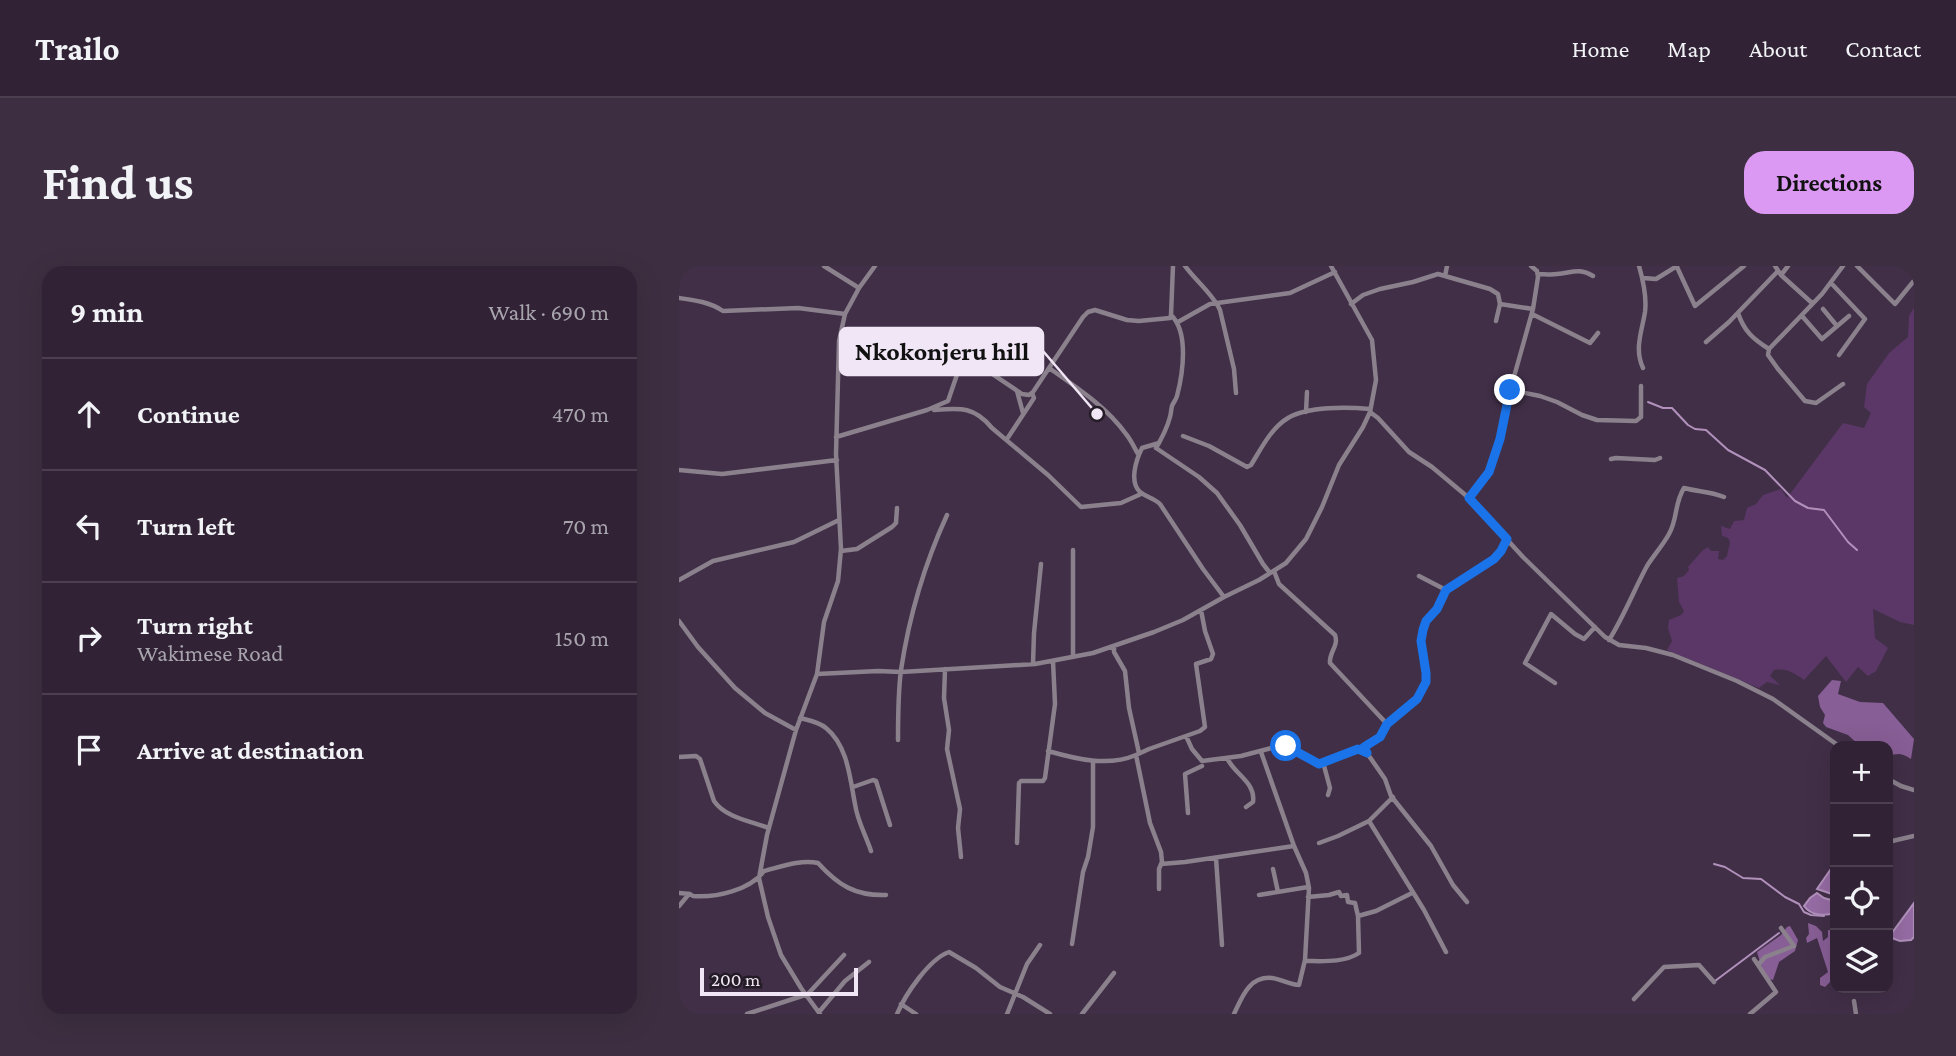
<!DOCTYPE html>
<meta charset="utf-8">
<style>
:root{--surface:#312335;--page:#3d2f41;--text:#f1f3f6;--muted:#a8a4ad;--line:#4c4050;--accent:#dc99f4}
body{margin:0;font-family:"Crimson Pro",serif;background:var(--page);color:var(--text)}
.controls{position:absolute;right:21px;bottom:21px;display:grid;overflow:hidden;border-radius:14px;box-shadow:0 7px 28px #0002}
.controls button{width:63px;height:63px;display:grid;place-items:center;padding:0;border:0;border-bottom:2px solid var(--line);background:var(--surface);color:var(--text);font:35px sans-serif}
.scale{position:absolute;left:21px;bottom:18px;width:158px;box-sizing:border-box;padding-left:7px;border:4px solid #f1e6f5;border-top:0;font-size:19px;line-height:24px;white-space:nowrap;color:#f1e6f5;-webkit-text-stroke:5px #231b26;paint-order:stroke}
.stop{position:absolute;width:21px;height:21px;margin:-16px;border:5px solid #1a73e8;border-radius:50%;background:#fff}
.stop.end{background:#1a73e8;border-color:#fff;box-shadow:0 2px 7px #0008}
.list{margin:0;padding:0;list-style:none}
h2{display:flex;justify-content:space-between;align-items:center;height:91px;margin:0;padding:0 28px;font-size:30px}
h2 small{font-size:23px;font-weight:400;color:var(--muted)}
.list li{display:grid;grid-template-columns:46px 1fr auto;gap:21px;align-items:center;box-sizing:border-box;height:112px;padding:0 28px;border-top:2px solid var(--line)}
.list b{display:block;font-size:26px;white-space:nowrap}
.list p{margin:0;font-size:23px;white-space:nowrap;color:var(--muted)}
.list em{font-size:23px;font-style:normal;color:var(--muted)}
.icon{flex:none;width:38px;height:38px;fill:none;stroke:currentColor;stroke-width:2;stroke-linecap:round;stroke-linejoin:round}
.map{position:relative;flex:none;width:1235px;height:748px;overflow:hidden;border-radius:21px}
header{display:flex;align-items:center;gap:42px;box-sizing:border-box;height:98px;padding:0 35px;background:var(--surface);border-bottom:2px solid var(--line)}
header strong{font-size:33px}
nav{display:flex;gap:38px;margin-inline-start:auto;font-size:24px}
.intro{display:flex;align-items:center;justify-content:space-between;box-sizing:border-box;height:168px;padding:0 42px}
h1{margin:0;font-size:49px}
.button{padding:18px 32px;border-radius:21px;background:var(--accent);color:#111;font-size:24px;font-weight:700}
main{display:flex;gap:42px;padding:0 42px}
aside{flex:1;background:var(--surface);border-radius:21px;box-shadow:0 7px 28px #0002}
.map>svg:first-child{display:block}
.green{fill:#5a3766}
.forest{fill:#875e95}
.water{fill:#966ca4;stroke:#b191bc;stroke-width:2}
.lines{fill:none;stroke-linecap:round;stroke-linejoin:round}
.stream{stroke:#b191bc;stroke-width:2}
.minor{stroke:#8a818d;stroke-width:4.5}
.route{stroke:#1a73e8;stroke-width:9}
.leader{fill:none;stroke:#f1e6f5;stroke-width:2.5}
.callout-dot{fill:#f1e6f5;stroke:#231b26;stroke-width:2.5}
.callout{fill:#f1e6f5;stroke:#f1e6f5;stroke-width:2.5}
.callout-label{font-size:26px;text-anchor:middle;font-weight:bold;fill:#111}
</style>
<header>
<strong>Trailo</strong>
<nav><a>Home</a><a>Map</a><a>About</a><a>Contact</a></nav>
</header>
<div class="intro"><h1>Find us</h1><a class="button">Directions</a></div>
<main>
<aside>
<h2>9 min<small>Walk · 690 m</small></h2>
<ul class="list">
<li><svg class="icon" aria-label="ahead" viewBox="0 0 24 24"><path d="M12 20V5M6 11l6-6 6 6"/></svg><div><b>Continue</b></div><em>470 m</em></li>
<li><svg class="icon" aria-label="left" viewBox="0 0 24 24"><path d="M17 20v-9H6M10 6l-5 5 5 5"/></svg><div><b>Turn left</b></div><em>70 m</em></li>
<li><svg class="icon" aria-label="right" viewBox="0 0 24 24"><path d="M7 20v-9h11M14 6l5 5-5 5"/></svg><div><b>Turn right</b><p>Wakimese Road</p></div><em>150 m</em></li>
<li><svg class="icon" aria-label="arrive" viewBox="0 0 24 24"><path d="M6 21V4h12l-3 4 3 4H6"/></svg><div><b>Arrive at destination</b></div></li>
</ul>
</aside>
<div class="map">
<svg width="1235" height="748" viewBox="0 0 1235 748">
<rect width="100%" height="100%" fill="#412f47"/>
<path class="green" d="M1235,42V359L1221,356L1194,343L1196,372L1209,382L1197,405L1189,410L1179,401L1167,416L1147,390L1125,414C1115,407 1108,402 1095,404L1091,410L1101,419L1088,416L1080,422L988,384L993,375L989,362L990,354L1002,349L1005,345L1000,336L998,312L1005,310L1010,304L1009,301L1023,285L1029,281L1032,285H1040L1039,293L1044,294L1048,290L1051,276L1049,272L1043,270L1042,260L1051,263L1055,255L1065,254L1068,242L1077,238L1084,229L1102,223L1108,232L1164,157L1185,162L1192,147L1185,141L1188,118L1210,87L1229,71L1230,50Z"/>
<path class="forest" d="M1153,414L1162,415L1159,428L1181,436L1204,437L1235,473L1232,493C1223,487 1219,487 1209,490V480H1181L1169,469L1147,461L1144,457L1146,449L1141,441L1139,430Z
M1129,657L1137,660L1143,666L1144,675L1149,671V664L1156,665V707H1153L1151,716L1146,721L1141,719V712L1149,706L1138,672L1128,677L1127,672L1130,668Z
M1111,660L1119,674L1116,685L1100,696L1094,714L1086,712L1078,686L1102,669L1108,661Z"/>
<path class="water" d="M1154,600L1156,601V629L1138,623Z
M1138,627L1145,632L1156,635V647C1146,650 1132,650 1125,640L1131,632Z
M1235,637V671L1232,674L1221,675L1210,671Z"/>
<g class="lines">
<path class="stream" d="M969,136L984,142H993L1009,159L1016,163L1027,164L1049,184L1086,204L1116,235L1129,242L1145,244L1169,276L1178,284
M1035,598L1046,601L1064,612L1082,613L1106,631L1120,638L1125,646L1132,649L1145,650
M1036,715L1100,667"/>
<path class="minor" d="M145,0L180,22
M506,0C516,14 534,28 541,44L555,103L557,127
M960,0C964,14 968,31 966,46C963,65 955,83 964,102
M1096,0L1102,9L1133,37
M1178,0L1216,38L1234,16
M998,1L1016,40L1065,0
M859,8C865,8 872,9 878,8C892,7 900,1 914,10
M1102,9L1109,0
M766,10L811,23L819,28L821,38L817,55
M964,12L977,13L998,0
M1152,17L1186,53L1160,89
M0,32C15,34 31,36 44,45L119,42L166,48
M672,38L684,29L701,23L734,16L759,8L766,10L768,0
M821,38L854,43
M1144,43L1158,60
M1059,47C1065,65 1074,73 1090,83
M853,48L911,77L919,67
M492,49C510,66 504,107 498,130C497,134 494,137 493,140C492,144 492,148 491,151C488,162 483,172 477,182L520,211L538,227L561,259L584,298L591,307
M1123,50L1143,73L1170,50
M499,56L531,38L611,27L656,6
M1027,76L1050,56L1099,5
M370,102C397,121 428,141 447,168C452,174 455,181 459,188
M1164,118L1137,137L1126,135L1099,103L1089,89L1090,83L1143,28L1164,0
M831,124L861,130L878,136L903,149L918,154L957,155L962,151V120
M338,125L344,147
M255,144C281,142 295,140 313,162L369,209L402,241L442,237L462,228
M627,146L628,126
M691,146L699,152L730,186L753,201L790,232L844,291L926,371L940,379L967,382L994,389L1058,415L1094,433L1160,480
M504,170L530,180L568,201L572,199C582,183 592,162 609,152C629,140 669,141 691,143
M157,171L248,144L269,135L282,97L286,93H291L343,128L350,129L354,126L404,51L409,46L416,44L448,54L460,55L491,52L492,49L494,0
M328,173L355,132L353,127
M480,177L463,182C457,194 450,216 461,226C467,231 475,232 481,238L524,303L545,331
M932,193L937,192L976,194L981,192
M0,204L43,208L158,194
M790,232L810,206L821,173L831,125L854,43L859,11L858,5L852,0
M162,285L178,283L213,261L217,257L218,242
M595,305L600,318L656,369C660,380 650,386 651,397L708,458
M740,310L767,324
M0,314L34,295L115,276L160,254
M0,355L19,381L56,422L86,447L117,464
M930,374C945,350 955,324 968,300C975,289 984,279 990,268C999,252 995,238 1005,222C1020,226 1030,225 1045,231
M435,380V386L446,405L450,442L460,487
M394,391V284
M354,398L355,367L362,298
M266,403L265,432L270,464L268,483L281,543L279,562L282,591
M138,408L199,405L222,406L356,398L414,387L475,366L504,354L545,331L580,314L607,297L627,273L643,241L660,199L684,161L691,146L697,114L693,74L652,0
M876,417L846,397L872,348L896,368L905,373L916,361
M121,452C129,454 140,456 147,462C169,480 171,513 176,538C178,554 187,570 192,585
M507,470L513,483L523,495L562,490L604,479L640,498L679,483L688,487L685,481L701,471L708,458L738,433L747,416L742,375L744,364L747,355L758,343L767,324L787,310L805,301L822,285L828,273
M219,474C219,451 219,427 222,404C230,351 246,297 268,249
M369,485C397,493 429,501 457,489L471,557L482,586L483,596L480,603V623
M688,487L706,513L712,530L752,580L774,619L788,636
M457,489L470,483L521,465L526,461L517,398L532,393L534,388L526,365L522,344
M0,491L17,490L21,493L35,535C47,552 71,555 90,562
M548,492C555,508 577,516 574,536L567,541
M644,496L651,522L649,529
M1209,513L1222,520L1235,524
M174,521L194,514L197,515L211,559
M509,547L506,508L523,500
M690,555L745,644L767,686
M1209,576L1235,570
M338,577L340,517L342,515H364L366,512L376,438L374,395
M640,577L659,570L690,555L714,531
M537,592L543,679
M482,598L506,596L615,580
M594,603L599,626
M0,627L11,628L14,630C37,632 71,624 85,605C101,601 122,593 139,597C159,619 176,630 207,629
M580,629L629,621
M0,640L10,628
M679,650L697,645L733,627
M393,678L404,606L409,591L414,561V495
M626,695C643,695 665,697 680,687L679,650L676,637L669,636L668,629L662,630L660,626L650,629L629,631
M1079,699L1086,691L1115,680L1102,662
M127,730L165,689
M955,733L985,701L1020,699L1035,716
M1175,735L1177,748
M222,738L237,748
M140,746L166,715L190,696
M68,748L126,729
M141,748L122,722L102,689L89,651L80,612L88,569L117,464L138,408L145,356L159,315L162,283L157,188L160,75L166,48L180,22L196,0
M218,748C226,729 250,693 270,686L297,702L321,721L344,731L371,748
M328,748L348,698L361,679
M403,748L435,707
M555,748C563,731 570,710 593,712C602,713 611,719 620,719L626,694L630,622L627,607L615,580L582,486
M1071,748L1097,726L1075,693"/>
</g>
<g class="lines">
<path class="route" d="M607,480L640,498L679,483L688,487L685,481L701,471L708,458L738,433L747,416V407L742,375L744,364L747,355L758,343L767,324L815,293L822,285L828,273L790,232L810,206L821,173L831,124"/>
</g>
<path class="leader" d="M418 148L364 85"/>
<circle class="callout-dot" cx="418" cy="148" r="7"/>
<rect class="callout" x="161" y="62" width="203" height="47" rx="7"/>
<g class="callout-label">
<text x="263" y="94">Nkokonjeru hill</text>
</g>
</svg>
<div class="controls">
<button>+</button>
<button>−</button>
<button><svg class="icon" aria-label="locate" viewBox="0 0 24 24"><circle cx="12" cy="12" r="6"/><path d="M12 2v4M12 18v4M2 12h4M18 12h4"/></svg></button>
<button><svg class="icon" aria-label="layers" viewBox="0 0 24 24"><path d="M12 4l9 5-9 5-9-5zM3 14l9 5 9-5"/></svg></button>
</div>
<div class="scale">200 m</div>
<div class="stop" style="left:607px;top:480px"></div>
<div class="stop end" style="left:831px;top:124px"></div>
</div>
</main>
